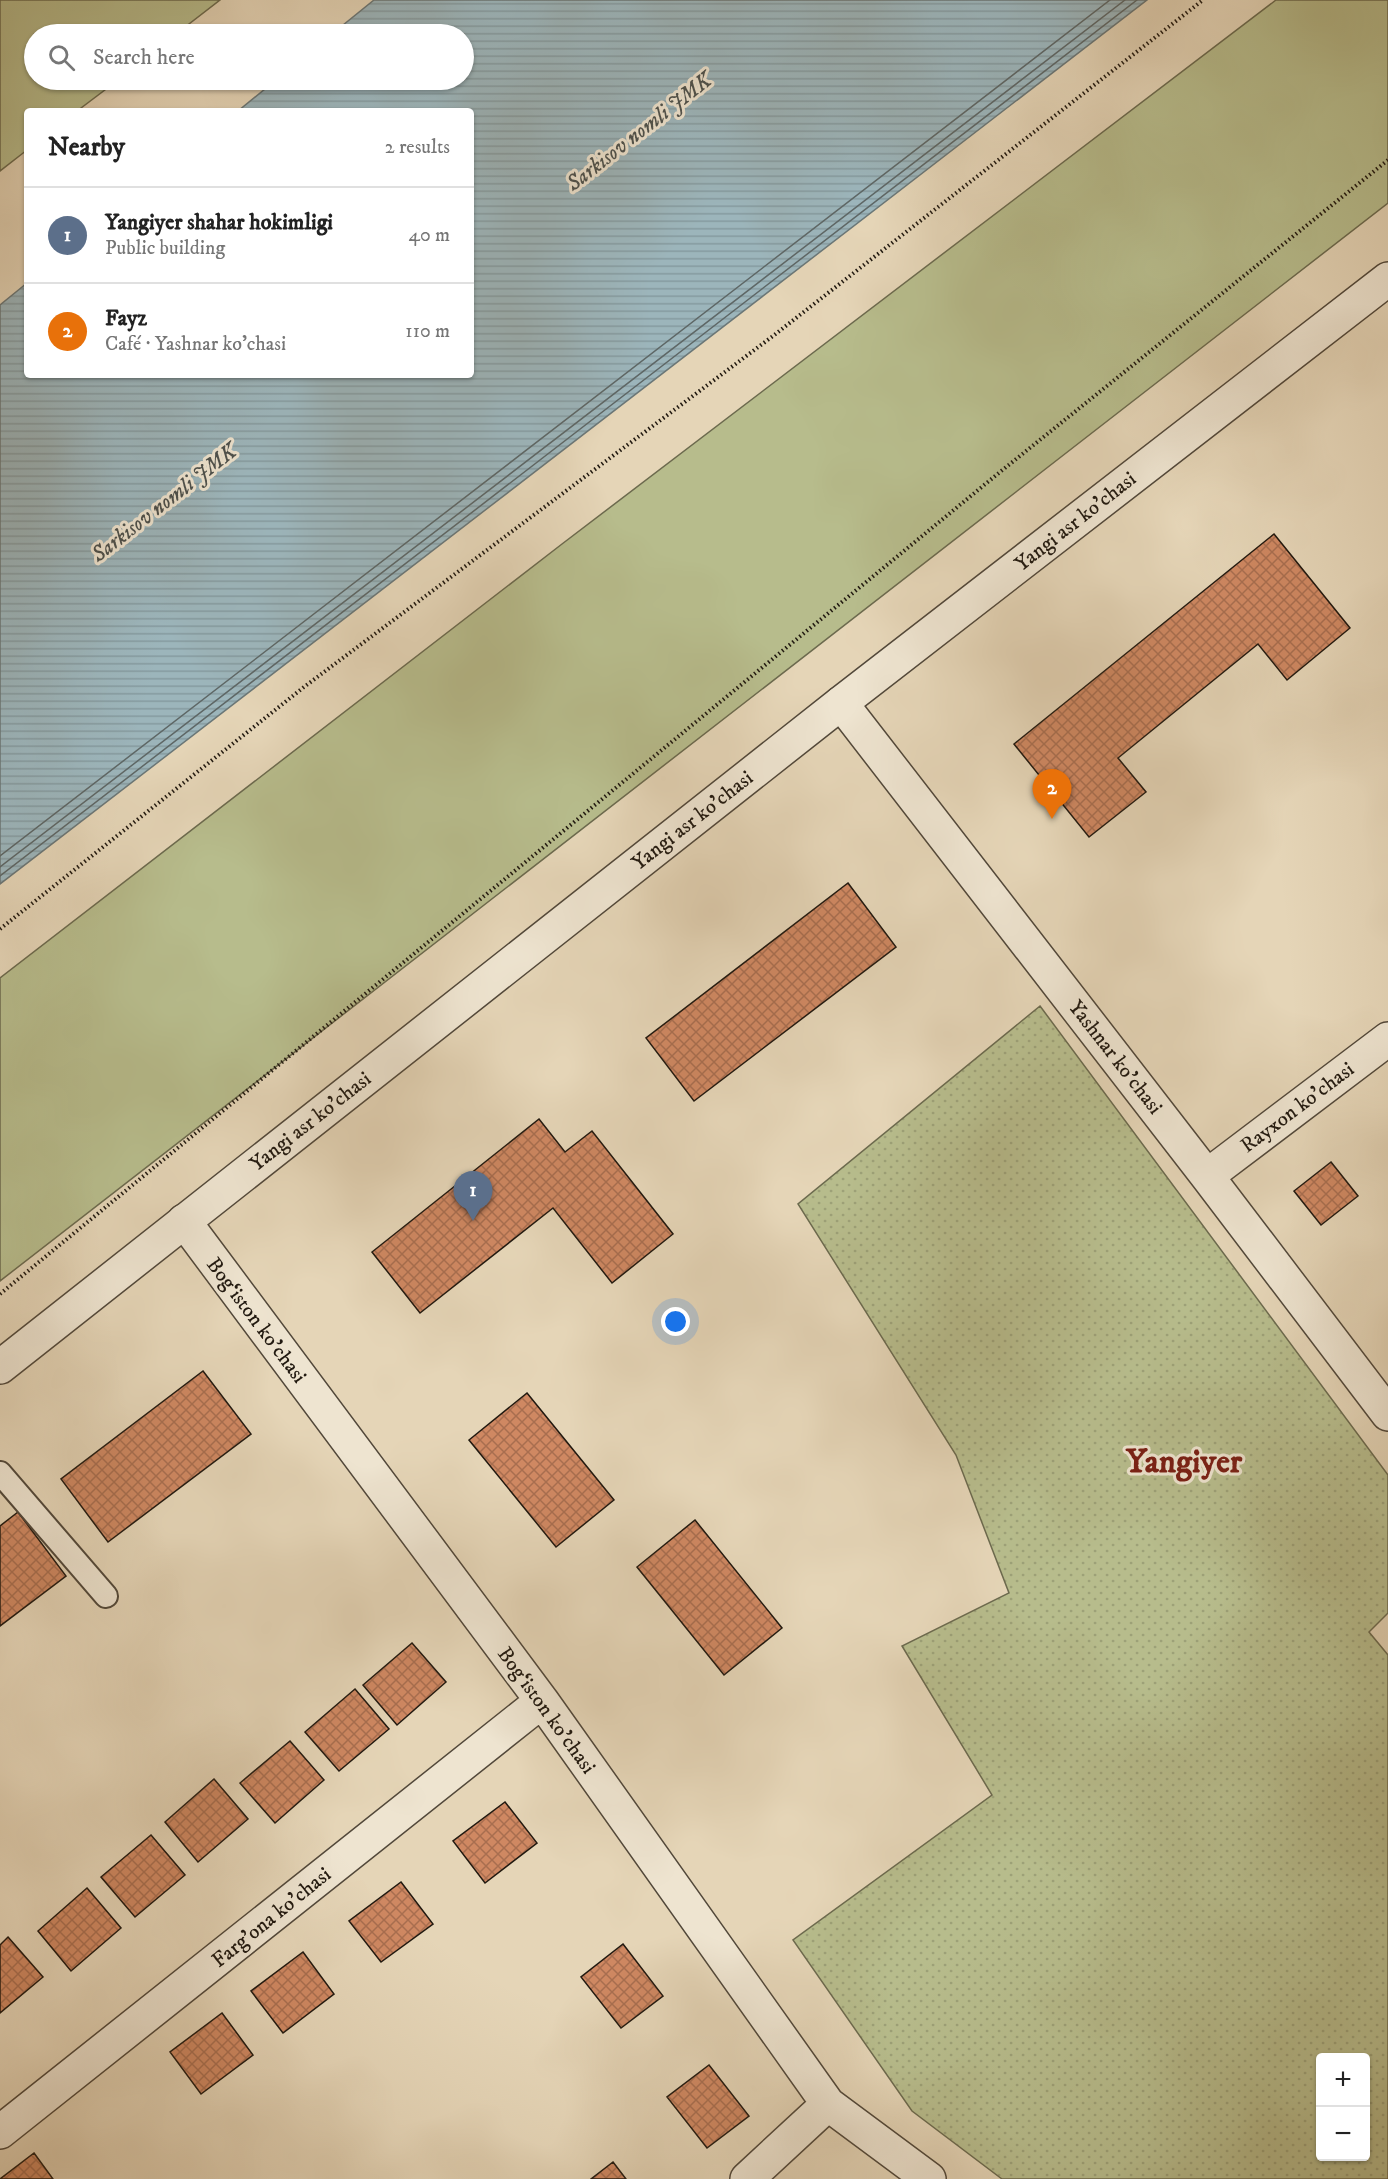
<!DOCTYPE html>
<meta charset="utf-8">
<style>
:root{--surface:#fff;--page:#f6f6f6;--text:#222;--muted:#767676;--line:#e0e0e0;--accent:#8f2418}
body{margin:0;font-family:"IM FELL DW Pica",serif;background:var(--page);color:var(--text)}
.controls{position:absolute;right:18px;bottom:18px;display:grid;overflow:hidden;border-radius:6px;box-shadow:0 2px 4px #0004}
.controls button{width:54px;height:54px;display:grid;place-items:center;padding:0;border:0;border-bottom:2px solid var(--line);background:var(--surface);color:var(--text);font:30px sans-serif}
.you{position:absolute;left:676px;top:1322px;width:21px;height:21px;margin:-15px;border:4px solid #fff;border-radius:50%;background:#1a73e8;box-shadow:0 0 0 9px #1a73e833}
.badge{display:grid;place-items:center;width:39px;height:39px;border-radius:50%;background:var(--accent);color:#fff;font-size:20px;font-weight:700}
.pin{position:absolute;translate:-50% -50px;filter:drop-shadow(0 2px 3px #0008)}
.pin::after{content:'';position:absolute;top:32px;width:21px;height:18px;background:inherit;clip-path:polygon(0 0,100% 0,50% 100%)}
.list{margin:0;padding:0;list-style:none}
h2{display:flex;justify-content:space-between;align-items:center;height:78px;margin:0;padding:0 24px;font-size:26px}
h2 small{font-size:20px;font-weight:400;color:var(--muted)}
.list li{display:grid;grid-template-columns:39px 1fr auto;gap:18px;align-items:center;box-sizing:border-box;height:96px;padding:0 24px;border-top:2px solid var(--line)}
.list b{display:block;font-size:22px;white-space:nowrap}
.list p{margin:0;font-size:20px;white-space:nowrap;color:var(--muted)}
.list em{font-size:20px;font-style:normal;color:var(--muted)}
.icon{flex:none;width:33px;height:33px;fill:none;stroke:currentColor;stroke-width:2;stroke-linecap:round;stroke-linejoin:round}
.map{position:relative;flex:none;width:1388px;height:2179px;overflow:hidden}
.search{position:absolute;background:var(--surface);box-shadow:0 2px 4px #0004;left:24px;top:24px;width:450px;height:66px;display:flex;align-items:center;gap:15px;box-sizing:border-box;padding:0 21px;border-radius:33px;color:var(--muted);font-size:22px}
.panel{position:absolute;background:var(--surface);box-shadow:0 2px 4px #0004;left:24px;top:108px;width:450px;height:270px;border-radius:6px}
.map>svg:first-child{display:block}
.grass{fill:#b7bc8c;stroke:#6c6a4e;stroke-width:1.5}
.park{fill:url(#park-dots);stroke:#6c6a4e;stroke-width:1.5;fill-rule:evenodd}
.water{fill:url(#water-rules);stroke:#6b7777;stroke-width:1.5}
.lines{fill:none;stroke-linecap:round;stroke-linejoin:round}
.shore{stroke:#5e6766;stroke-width:1.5}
.building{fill:url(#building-cross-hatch);stroke:#211910;stroke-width:1.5}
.service-casing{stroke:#52483a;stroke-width:26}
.minor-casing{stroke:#52483a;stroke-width:36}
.tertiary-casing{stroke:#52483a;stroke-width:36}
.path{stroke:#211910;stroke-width:4;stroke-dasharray:1.5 3;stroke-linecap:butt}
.service{stroke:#eee4d0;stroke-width:22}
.minor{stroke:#eee4d0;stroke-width:33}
.tertiary{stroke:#eee4d0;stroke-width:33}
.labels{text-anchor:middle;stroke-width:6;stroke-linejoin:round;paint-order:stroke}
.street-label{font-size:21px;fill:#211910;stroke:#eee4d0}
.water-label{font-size:22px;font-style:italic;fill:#4c504c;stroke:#eee4d0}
.town-label{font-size:33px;font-weight:bold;fill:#7a1f14;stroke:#eee4d0}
</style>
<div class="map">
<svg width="1388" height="2179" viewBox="0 0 1388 2179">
<defs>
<pattern id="park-dots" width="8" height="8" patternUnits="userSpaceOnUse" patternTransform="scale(1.5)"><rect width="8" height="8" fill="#b7bc8c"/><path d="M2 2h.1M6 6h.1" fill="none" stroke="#9da178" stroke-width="1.8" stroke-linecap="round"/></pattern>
<pattern id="water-rules" width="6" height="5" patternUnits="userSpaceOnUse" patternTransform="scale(1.5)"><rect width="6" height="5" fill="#9cb5bb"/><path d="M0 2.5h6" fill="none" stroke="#869ba0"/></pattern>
<pattern id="building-cross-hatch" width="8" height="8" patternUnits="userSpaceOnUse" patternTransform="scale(1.5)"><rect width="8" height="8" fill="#cf8862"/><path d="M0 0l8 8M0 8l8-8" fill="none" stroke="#a86e4f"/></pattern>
</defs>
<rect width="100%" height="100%" fill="#e5d5b7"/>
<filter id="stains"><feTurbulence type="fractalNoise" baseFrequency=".00333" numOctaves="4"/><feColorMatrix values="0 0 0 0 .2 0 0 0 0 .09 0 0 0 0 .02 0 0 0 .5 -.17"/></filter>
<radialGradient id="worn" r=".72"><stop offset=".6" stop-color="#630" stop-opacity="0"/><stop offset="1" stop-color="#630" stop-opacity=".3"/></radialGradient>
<path class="grass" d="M0,0H220L176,34H34V80H118L77,111H27V150L0,171Z
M1276,0H1388V203L0,1281V978L562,544Z"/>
<path class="park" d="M1040,1006L1388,1475V1613L1369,1632L1388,1655V2179H1002L912,2111L793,1940L992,1795L902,1646L1009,1593L956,1455L798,1204ZM1320,2058H1366V2156H1320Z"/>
<path class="water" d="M374,0H1147L0,884V305L27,283V375H471V111H238L276,80H464V34H332Z"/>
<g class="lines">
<path class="shore" d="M0,856L1110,0
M0,867L1125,0
M0,876L1137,0"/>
</g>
<path class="building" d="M1274,534L1350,628L1287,680L1258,644L1118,758L1146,792L1089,837L1014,744Z
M848,883L896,947L694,1101L646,1038Z
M539,1119L565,1152L592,1131L673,1234L612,1283L553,1208L420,1313L372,1252Z
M1331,1162L1358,1196L1321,1225L1294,1191Z
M203,1371L251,1434L108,1542L61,1479Z
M527,1393L614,1500L556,1547L469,1440Z
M18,1512L66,1576L0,1626V1526Z
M695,1520L782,1628L724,1675L637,1567Z
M412,1643L446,1682L397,1725L363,1685Z
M355,1689L389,1729L339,1771L305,1732Z
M290,1741L324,1780L275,1823L240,1783Z
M214,1779L248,1819L198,1862L165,1822Z
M505,1802L537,1843L485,1883L453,1841Z
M151,1835L185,1875L135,1917L101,1877Z
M401,1882L433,1924L381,1962L349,1921Z
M87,1888L121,1928L71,1971L38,1931Z
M8,1937L43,1977L0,2013V1945Z
M623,1944L663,1996L621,2028L581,1977Z
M303,1952L334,1994L283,2033L251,1991Z
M222,2013L253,2055L201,2094L170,2052Z
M709,2065L749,2116L707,2148L667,2097Z
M34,2153L53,2179H0Z
M613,2162L626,2179H591Z"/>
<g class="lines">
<g class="service-casing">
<path id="service" d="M0,1473L106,1596"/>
</g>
<g class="minor-casing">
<path id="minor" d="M841,703L1207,1176L1388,1414
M1207,1176L1388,1039
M184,1221L542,1701L828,2104L929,2179
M0,2132L542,1701
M747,2179L828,2104"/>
</g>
<g class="tertiary-casing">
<path id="tertiary" d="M0,1367L841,703L1388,279"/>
</g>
<path class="path" d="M0,929L304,687L773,336L1203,0
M0,1294L1000,472L1388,160"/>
<use href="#service" class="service"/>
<use href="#minor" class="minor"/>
<use href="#tertiary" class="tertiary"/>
</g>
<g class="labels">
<g class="street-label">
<text transform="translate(1075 521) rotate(-38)" y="7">Yangi asr ko'chasi</text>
<text transform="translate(692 820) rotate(-38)" y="7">Yangi asr ko'chasi</text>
<text transform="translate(1116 1057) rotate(52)" y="7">Yashnar ko'chasi</text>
<text transform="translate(1297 1107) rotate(-37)" y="7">Rayxon ko'chasi</text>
<text transform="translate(310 1121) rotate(-38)" y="7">Yangi asr ko'chasi</text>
<text transform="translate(257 1320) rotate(53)" y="7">Bog‘iston ko'chasi</text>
<text transform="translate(547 1710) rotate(54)" y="7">Bog‘iston ko'chasi</text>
<text transform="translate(271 1917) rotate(-39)" y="7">Farg'ona ko'chasi</text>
</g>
<g class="water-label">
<text transform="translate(638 131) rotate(-38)" y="8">Sarkisov nomli JMK</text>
<text transform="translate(163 502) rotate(-38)" y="8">Sarkisov nomli JMK</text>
</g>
<g class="town-label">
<text x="1184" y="1472">Yangiyer</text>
</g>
</g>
<rect width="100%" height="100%" filter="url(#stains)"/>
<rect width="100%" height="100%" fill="url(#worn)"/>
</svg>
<div class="controls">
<button>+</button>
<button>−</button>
</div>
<div class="you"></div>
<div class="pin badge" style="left:473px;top:1221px;background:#5c6f8a">1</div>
<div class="pin badge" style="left:1052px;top:819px;background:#e8710a">2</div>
<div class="search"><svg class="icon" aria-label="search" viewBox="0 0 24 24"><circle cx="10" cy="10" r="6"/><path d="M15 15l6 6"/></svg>Search here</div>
<section class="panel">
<h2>Nearby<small>2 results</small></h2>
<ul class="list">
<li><span class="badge" style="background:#5c6f8a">1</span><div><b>Yangiyer shahar hokimligi</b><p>Public building</p></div><em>40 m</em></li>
<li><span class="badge" style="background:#e8710a">2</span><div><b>Fayz</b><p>Café · Yashnar ko'chasi</p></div><em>110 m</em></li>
</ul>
</section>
</div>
